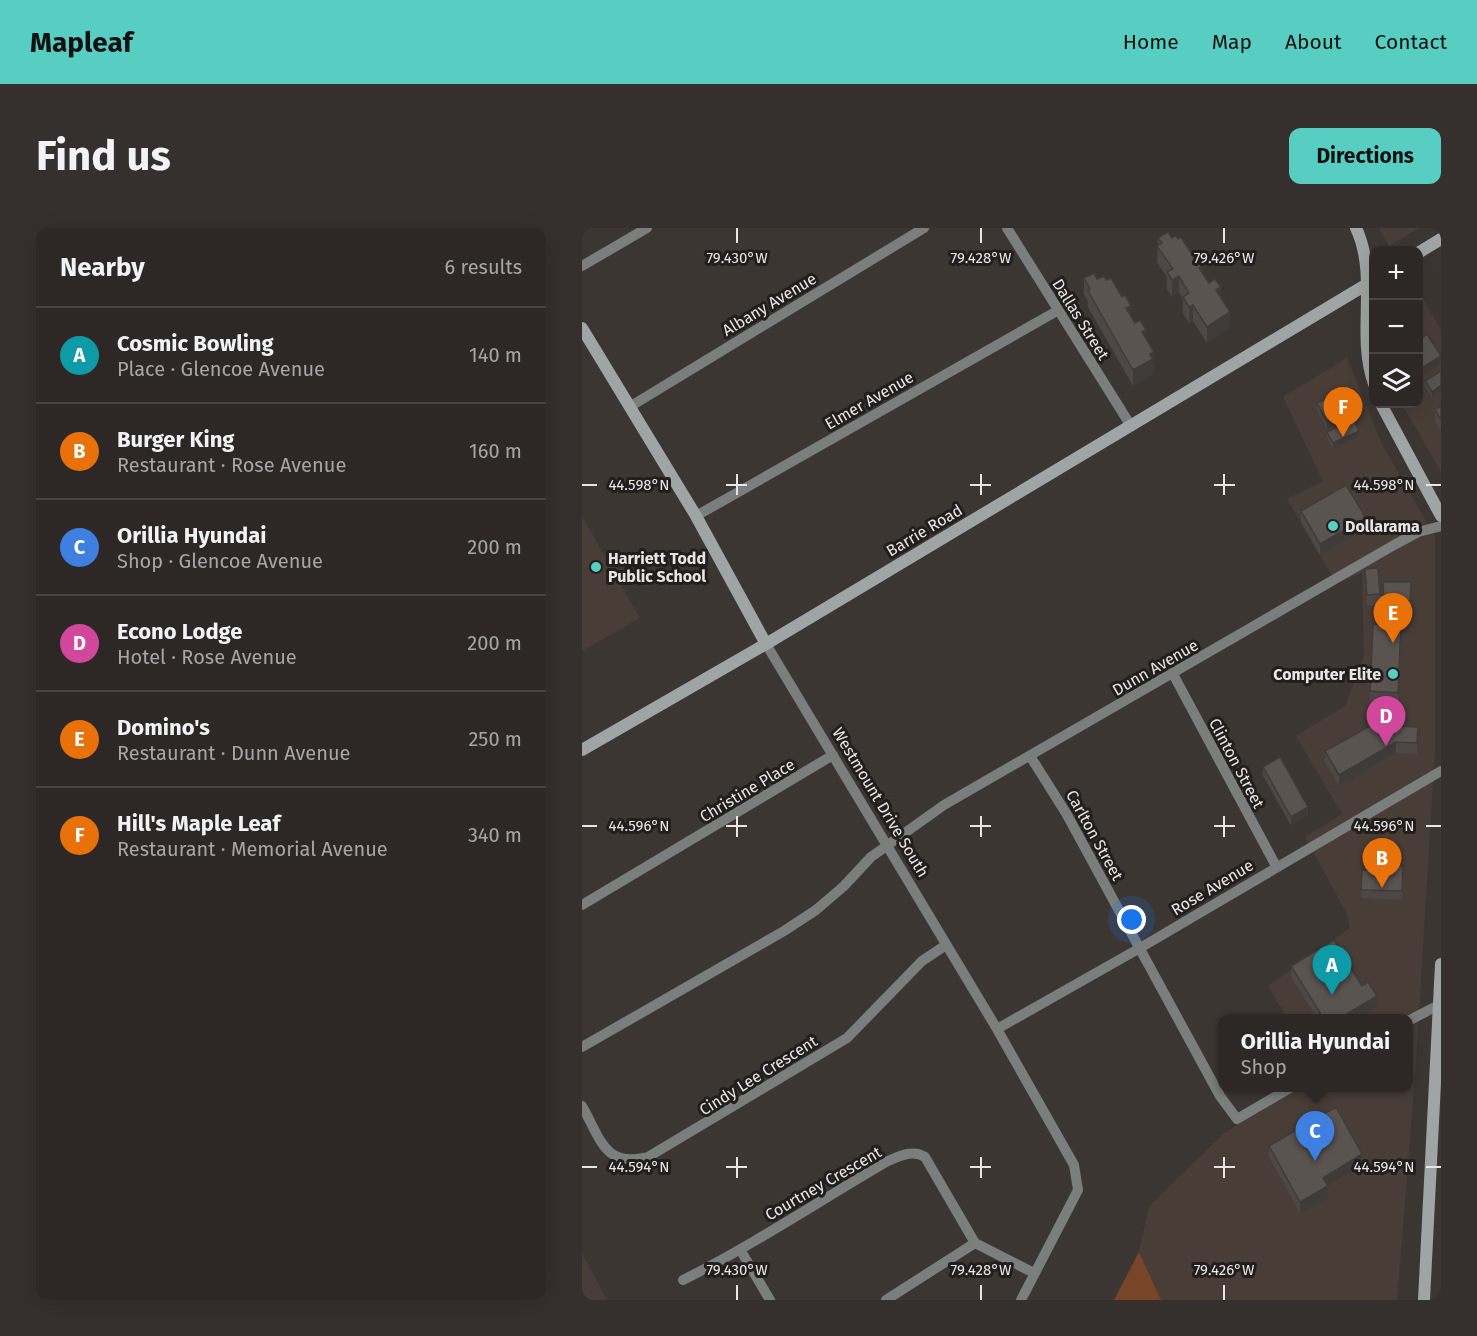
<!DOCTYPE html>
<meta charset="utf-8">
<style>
:root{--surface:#2d2826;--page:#35302e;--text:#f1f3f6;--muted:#a7a6a7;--line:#484443;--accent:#57cec1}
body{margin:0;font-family:"Fira Sans",sans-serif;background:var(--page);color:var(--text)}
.controls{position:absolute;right:18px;top:18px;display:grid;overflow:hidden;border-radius:12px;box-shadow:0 6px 24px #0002}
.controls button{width:54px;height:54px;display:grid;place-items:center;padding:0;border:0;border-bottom:2px solid var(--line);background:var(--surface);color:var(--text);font:30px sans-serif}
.you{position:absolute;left:550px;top:692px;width:21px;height:21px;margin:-15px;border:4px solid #fff;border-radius:50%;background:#1a73e8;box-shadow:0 0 0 9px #1a73e833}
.badge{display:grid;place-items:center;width:39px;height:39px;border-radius:50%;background:var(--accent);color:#fff;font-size:20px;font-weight:700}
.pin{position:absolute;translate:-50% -50px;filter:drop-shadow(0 2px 3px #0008)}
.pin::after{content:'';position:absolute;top:32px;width:21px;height:18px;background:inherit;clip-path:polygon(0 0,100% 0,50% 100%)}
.popup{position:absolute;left:636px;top:786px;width:195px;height:78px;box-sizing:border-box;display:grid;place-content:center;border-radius:12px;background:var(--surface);filter:drop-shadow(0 2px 4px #0005);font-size:20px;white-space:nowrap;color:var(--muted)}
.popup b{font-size:22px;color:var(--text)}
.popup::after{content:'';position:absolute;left:50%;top:100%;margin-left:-12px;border:12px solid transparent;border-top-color:var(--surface)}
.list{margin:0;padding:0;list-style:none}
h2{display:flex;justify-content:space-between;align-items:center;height:78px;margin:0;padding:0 24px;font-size:26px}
h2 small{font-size:20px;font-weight:400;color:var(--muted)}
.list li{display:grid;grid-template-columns:39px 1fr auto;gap:18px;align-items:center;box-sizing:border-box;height:96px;padding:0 24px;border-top:2px solid var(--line)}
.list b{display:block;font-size:22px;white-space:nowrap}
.list p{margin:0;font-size:20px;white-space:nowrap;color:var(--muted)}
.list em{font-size:20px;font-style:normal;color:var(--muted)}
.icon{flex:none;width:33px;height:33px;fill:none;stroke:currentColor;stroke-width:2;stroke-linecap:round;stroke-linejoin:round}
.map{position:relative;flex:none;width:859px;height:1072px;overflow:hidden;border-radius:12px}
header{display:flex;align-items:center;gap:36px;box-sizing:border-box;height:84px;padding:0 30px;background:var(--accent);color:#111}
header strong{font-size:28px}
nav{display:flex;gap:33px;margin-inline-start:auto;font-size:21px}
.intro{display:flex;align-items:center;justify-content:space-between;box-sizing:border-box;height:144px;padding:0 36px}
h1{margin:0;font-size:42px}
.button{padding:15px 27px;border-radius:12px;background:var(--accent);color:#111;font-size:21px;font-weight:700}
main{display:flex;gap:36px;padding:0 36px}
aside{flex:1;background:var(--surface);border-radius:12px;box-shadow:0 6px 24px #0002}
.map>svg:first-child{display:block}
.built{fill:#493d37}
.green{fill:#784529}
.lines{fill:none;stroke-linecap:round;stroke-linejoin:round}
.street{stroke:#7a7e7d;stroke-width:10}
.secondary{stroke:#9fa5a4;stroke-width:12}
.wall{fill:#4d4846}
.shaded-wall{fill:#3f3b39}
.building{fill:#5a5451;stroke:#3f3b39;stroke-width:1.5}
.ticks{fill:none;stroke:#e9e5e3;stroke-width:2}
.poi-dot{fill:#57cec1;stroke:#211e1d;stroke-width:2}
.labels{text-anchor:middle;stroke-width:6;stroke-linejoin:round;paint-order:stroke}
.street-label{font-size:16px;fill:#e9e5e3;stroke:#211e1d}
.poi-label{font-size:16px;font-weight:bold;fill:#e9e5e3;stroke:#211e1d;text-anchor:start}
.ticks-label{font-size:15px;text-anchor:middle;fill:#e9e5e3;stroke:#211e1d;stroke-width:6;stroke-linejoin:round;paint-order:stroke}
</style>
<header>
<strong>Mapleaf</strong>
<nav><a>Home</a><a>Map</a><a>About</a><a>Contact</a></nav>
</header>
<div class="intro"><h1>Find us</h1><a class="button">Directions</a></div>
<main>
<aside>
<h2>Nearby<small>6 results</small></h2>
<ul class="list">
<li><span class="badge" style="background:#0f9aa8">A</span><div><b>Cosmic Bowling</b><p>Place · Glencoe Avenue</p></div><em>140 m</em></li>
<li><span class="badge" style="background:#e8710a">B</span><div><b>Burger King</b><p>Restaurant · Rose Avenue</p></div><em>160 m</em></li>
<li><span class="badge" style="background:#3f7fe0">C</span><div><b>Orillia Hyundai</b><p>Shop · Glencoe Avenue</p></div><em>200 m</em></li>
<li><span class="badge" style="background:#d1479c">D</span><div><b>Econo Lodge</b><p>Hotel · Rose Avenue</p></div><em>200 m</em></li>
<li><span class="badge" style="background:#e8710a">E</span><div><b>Domino's</b><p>Restaurant · Dunn Avenue</p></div><em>250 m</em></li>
<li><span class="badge" style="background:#e8710a">F</span><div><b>Hill's Maple Leaf</b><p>Restaurant · Memorial Avenue</p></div><em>340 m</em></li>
</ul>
</aside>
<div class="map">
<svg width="859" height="1072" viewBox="0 0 859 1072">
<rect width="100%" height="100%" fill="#3c3633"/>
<path class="built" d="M797,0H837L807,18Z
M837,64L859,102V244L820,176H836Z
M765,130L800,216L853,309V520L834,835L815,1072H579L557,1024L567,979L640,907L710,860H826V790H705L686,758L768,700L765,686L723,609L760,586L714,508L763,478L782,428L780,345L754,355L705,271L741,253L701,169Z
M0,288L58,390L0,423Z
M0,1025L25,1072H0Z"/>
<path class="green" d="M557,1024L579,1072H532Z"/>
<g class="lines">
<path class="street" d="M425,0L549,198
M0,38L65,0
M49,178L342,0
M114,288L475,83
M184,416L415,801L492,937L496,962L439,1072
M591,446L694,638
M448,528L484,585L638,868L655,891L708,860
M0,677L251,527
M826,793L857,777
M415,801L558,720L859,543
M0,819L202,703L234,682L262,658L289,629L362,577L812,317L836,304L859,298
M0,878C19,911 22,940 66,929L265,810L340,733L364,717
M393,1015L452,1045
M159,1023L188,1072
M101,1052C171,1017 237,973 306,933C318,928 331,921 343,929L393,1015
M304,1072L393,1015"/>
<path class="secondary" d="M774,0C797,49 774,106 792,156
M836,25L859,11
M0,100L114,288L184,416
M799,176L859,288
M0,522L184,416L792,52
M842,1072L859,736"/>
</g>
<path class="wall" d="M576,10H590L622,48L639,70L648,100L625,115L611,93L607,95L601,85V71L597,64L590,69L585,61V49L575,34Z
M502,50L515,51L549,89L564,111L572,140L571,141V147L551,158L506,79V73L502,67Z
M837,112L859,128V136L838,149L837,146Z
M859,143V163L850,169L843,159V153Z
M735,175L768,189L745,201L735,183Z
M859,178V203L853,193V182Z
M745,204L777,208L751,221L745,209Z
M719,283L784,301L738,327L719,294Z
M783,341L798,366V377L785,378Z
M801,354H829L828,384L802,383Z
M819,408L816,476L788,475V463Z
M815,498L836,499L835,526L814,525L757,558L743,534V523Z
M681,539L726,587L709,597L681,548Z
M810,637L821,638L820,672L779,670L780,642H785Z
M709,738L780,758L795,779L776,790H735L709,749Z
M687,918L780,937L746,958V970L718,985L687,929Z"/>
<path class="shaded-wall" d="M622,37V53L617,40Z
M597,48V64L590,69V52Z
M639,59V75L634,62Z
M611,77V93L607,95V79Z
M549,78V94L544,80Z
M648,84V100L625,115V99Z
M564,102V118L560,104Z
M572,124L571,147L551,158V142L568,126Z
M859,128V136L838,149V141Z
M859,157V163L850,169V164Z
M768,180V189L745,201V193Z
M777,203V208L751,221V215Z
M784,290V301L738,327V316Z
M814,514V525L757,558V547Z
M726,579V587L709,597V589Z
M795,768V779L776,790H758Z
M780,926V937L741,961V950Z
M746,958V970L718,985V974Z"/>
<path class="building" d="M586,4L590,10L593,7L596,11L599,9L611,28L615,25L622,37L617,40L627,55L633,51L639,59L634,62L648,84L625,99L611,77L607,79L601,69L607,65L597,48L590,52L585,44L591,41L575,18L580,15L576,10Z
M512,45L515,51L522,48L524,52L529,50L540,69L543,67L549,78L544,80L553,95L558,92L564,102L560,104L572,124L568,126L571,131L551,142L506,63L508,61L502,50Z
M845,106L859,128L838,141L837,138V112Z
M859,143V157L850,164L843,153Z
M758,163L768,180L745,193L735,175Z
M859,178V192L853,182Z
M771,191L777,203L751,215L745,204Z
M764,257L784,290L738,316L719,283Z
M796,340L798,366L785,367L783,341Z
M801,354H829L828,373L802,372Z
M791,396L819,397L816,465L788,463Z
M789,476L815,477L814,498L836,499L835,515L814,514L757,547L743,523L788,498Z
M698,529L726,579L709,589L681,539Z
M785,631L810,632V637L821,638L820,663L779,662L780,642H785Z
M752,712L780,758L786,754L795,768L758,790H736L740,788L709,738Z
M754,879L780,926L741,950L746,958L718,974L687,918Z"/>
<path class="ticks" d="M155,0V15M399,0V15M642,0V15M155,246V267M399,246V267M642,246V267M0,257H15M144,257H165M388,257H409M632,257H653M844,257H859M155,588V609M399,588V609M642,588V609M0,598H15M144,598H165M388,598H409M632,598H653M844,598H859M155,929V950M399,929V950M642,929V950M0,939H15M144,939H165M388,939H409M632,939H653M844,939H859M155,1057V1072M399,1057V1072M642,1057V1072"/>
<g class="poi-dot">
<circle cx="751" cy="298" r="6"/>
<circle cx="14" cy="339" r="6"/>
<circle cx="811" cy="446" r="6"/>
</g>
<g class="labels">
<g class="street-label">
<text transform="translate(187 76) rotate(-31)" y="6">Albany Avenue</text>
<text transform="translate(499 91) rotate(58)" y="6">Dallas Street</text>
<text transform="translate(287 172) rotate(-30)" y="6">Elmer Avenue</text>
<text transform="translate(342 302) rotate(-31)" y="6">Barrie Road</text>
<text transform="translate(573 439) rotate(-30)" y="6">Dunn Avenue</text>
<text transform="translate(655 535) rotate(62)" y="6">Clinton Street</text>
<text transform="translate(165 562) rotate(-31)" y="6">Christine Place</text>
<text transform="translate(299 574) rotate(59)" y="6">Westmount Drive South</text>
<text transform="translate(513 607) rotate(61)" y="6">Carlton Street</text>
<text transform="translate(630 659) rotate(-31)" y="6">Rose Avenue</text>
<text transform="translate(176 847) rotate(-32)" y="6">Cindy Lee Crescent</text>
<text transform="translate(241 955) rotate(-30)" y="6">Courtney Crescent</text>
</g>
<g class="poi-label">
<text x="763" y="304">Dollarama</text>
<text x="26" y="336">Harriett Todd<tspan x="26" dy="18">Public School</tspan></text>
<text x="799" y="452" text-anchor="end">Computer Elite</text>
</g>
</g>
<g class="ticks-label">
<text x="155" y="35">79.430°W</text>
<text x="399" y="35">79.428°W</text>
<text x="642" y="35">79.426°W</text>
<text x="57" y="262">44.598°N</text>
<text x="802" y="262">44.598°N</text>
<text x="57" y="603">44.596°N</text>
<text x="802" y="603">44.596°N</text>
<text x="57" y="944">44.594°N</text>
<text x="802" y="944">44.594°N</text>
<text x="155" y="1047">79.430°W</text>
<text x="399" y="1047">79.428°W</text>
<text x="642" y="1047">79.426°W</text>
</g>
</svg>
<div class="controls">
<button>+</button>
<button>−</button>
<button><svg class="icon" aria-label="layers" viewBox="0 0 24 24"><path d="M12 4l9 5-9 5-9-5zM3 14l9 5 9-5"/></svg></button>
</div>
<div class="you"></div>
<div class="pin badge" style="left:750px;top:767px;background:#0f9aa8">A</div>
<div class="pin badge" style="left:800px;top:660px;background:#e8710a">B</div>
<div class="pin badge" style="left:733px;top:933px;background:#3f7fe0">C</div>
<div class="popup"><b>Orillia Hyundai</b>Shop</div>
<div class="pin badge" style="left:804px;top:518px;background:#d1479c">D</div>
<div class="pin badge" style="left:811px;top:415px;background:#e8710a">E</div>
<div class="pin badge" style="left:761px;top:209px;background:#e8710a">F</div>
</div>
</main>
